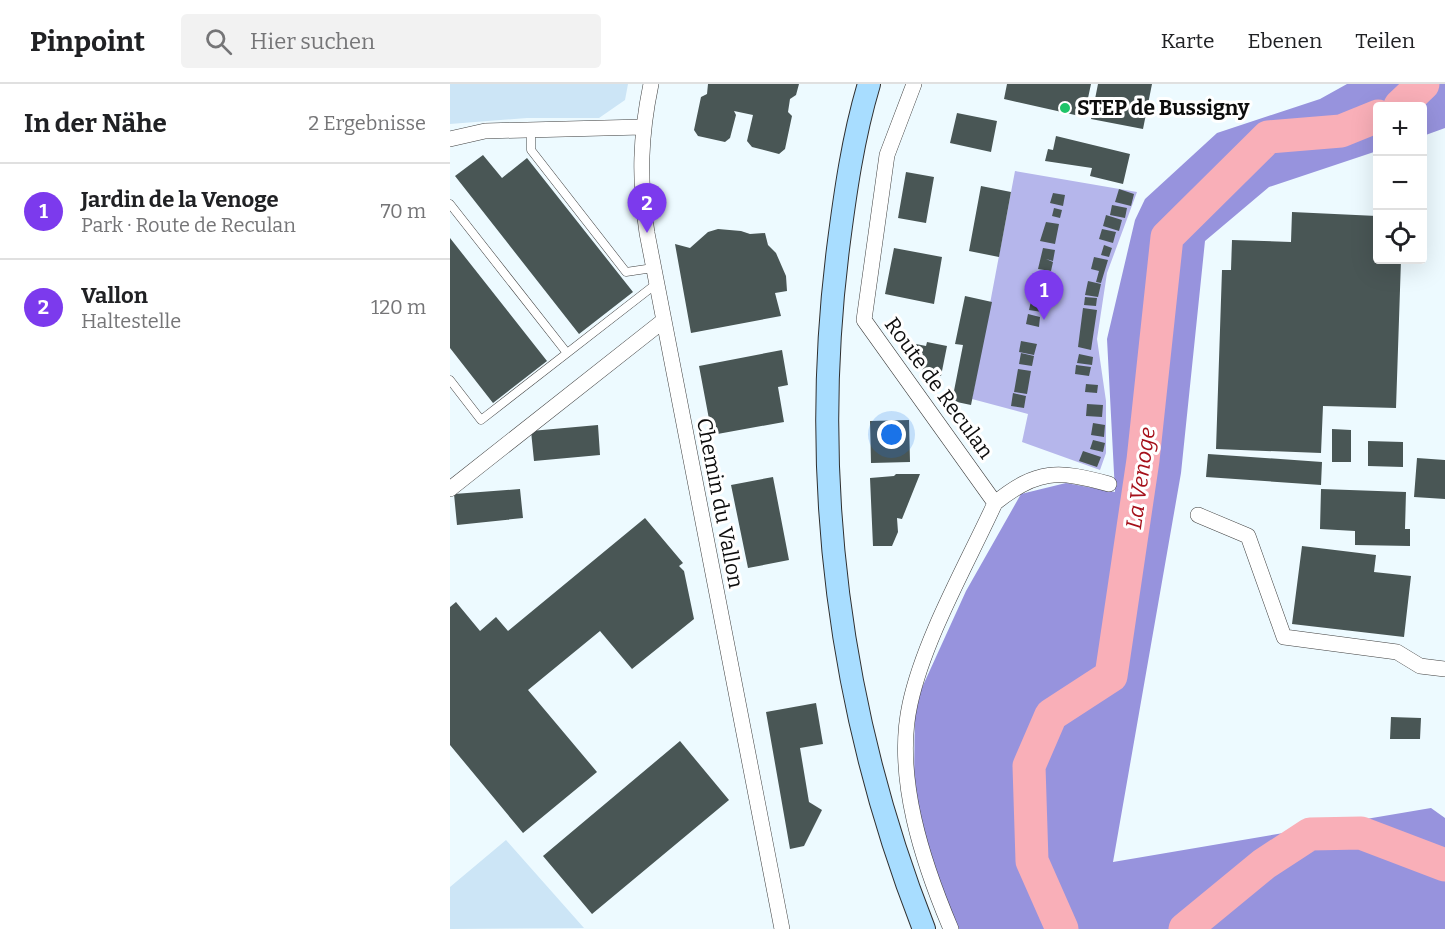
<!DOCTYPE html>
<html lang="de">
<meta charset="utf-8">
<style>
:root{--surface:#fff;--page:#f2f2f2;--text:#202124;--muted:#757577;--line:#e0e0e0;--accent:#7c3aed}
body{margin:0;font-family:Bitter,serif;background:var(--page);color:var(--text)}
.controls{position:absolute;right:18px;top:18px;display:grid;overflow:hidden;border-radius:6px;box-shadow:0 6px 24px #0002}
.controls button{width:54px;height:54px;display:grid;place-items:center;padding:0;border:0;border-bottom:2px solid var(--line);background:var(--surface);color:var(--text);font:30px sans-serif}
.you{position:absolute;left:442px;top:351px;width:21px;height:21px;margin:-15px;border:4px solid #fff;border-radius:50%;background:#1a73e8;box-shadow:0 0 0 9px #1a73e833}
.badge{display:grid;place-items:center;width:39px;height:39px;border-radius:50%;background:var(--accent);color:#fff;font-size:20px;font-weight:700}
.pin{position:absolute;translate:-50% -50px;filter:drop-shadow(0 2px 3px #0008)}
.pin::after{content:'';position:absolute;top:32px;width:21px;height:18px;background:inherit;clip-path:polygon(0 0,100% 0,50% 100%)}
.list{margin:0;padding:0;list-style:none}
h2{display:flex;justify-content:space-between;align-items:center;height:78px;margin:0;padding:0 24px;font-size:26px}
h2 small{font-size:20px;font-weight:400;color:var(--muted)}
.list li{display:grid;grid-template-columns:39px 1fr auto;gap:18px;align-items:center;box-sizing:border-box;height:96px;padding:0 24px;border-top:2px solid var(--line)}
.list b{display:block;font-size:22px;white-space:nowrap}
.list p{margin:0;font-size:20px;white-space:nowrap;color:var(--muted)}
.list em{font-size:20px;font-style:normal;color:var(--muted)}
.icon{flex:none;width:33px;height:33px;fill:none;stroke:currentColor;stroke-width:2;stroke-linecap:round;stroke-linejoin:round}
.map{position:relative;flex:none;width:995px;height:845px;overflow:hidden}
header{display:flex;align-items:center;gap:36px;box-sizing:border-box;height:84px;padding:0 30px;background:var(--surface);border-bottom:2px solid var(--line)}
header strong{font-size:28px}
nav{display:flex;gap:33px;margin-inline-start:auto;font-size:21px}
.search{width:420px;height:54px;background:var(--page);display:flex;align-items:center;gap:15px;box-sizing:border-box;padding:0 21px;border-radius:6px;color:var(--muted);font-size:22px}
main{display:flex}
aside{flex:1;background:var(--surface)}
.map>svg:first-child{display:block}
.farmland{fill:#cce5f6}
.green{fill:#b5b6eb}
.forest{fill:#9793dd}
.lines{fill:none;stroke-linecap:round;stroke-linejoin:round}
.river{stroke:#f9afb8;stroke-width:33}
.building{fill:#495655}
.service-casing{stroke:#404040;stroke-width:9}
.minor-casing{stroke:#404040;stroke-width:16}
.secondary-casing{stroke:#2f2f2f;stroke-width:24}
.service{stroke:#fff;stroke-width:8}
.minor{stroke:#fff;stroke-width:15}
.secondary{stroke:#a8ddff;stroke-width:22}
.poi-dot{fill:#1ec469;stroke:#fff;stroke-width:2}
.labels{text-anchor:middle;stroke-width:6;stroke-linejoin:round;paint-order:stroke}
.poi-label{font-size:21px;font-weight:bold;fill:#0d0d0d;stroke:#fff;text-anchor:start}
.street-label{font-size:21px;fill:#0d0d0d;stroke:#fff}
.water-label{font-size:22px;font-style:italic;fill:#a5101a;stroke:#fff}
</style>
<header>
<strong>Pinpoint</strong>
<div class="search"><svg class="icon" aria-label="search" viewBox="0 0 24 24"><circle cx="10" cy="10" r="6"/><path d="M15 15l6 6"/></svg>Hier suchen</div>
<nav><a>Karte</a><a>Ebenen</a><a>Teilen</a></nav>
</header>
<main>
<aside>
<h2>In der Nähe<small>2 Ergebnisse</small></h2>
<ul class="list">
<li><span class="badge">1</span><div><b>Jardin de la Venoge</b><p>Park · Route de Reculan</p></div><em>70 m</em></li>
<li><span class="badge">2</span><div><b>Vallon</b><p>Haltestelle</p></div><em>120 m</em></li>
</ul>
</aside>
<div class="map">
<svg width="995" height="845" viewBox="0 0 995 845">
<rect width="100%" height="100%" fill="#edfaff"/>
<path class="farmland" d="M0,0H178L175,16L149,34H77L0,40Z
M56,756L134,844L0,845V803Z"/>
<path class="green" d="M565,87L687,108L657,189L647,255L656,317V369L650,386L572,358L578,330L522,315Z"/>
<path class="forest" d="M897,0H995V44L973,52L972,22H928L927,67L819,103L755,157L731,389L663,778L981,724L995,734V845H494L464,699L465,619L516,507L571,410L616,399L665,408L657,255L685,136L695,115L767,49L870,15Z"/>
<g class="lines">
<path class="river" d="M950,22L973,0
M612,845L582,777L579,682L601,631L661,592L693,376L717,153L818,53L891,47L928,32
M735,845L814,780L860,750L911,749L995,781"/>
</g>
<path class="building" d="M258,0H349L346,11L340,15L338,28L342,32L335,65L329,70L302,63L297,57L303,31L284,27L286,31L280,54L275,58L248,52L244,46L251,13L257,10Z
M557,0H641L634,33L554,15Z
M648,0H702L693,45L641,35Z
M507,29L547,37L541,68L500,59Z
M606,52L680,70L673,100L640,92L642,84L595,77L598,65L603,66Z
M33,71L52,94L77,74L183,208L129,250L5,92Z
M456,88L484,93L476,139L448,134Z
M531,102L561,108L549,173L519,167Z
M669,105L684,110L681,122L665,118Z
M603,109L615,111L613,122L600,119Z
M662,121L677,124L675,134L660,131Z
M604,124L612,126L610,134L602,132Z
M842,128L927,132V176H951L946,324L873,322L871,369L766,365L772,186H781L782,156L841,158Z
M656,131L672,136L669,147L653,142Z
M596,138L609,140L605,160L590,157Z
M268,145L291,147L300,150L315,149L318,161L326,169L336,192L337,207L325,209L331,232L241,249L225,160L240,164L258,148Z
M652,145L666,148L663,159L649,155Z
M0,154L97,277L43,319L0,264Z
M654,161L662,164L659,173L651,171Z
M444,164L492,173L484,220L435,210Z
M593,164L605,166L603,177L596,175L603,178L601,187L588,185Z
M644,173L658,176L651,199L646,198L649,187L641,185Z
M588,191L601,193L599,204L586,201Z
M638,197L651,200L648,213L635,211Z
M584,204L597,207L592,228L579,226Z
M515,212L542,218L521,321L502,317L513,261L505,260Z
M635,213L647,214L646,222L634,221Z
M633,224L647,226L641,266L628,263Z
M578,230L590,233L589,243L576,240Z
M571,257L587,260L584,271L569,268Z
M477,258L497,262L491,292L472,289L475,273L463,268L466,260L476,262Z
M332,266L338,301L328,303L334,338L262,351L249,282Z
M571,269L584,272L582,282L569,280Z
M629,270L643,273L642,281L627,279Z
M626,281L641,283L639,292L625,290Z
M568,285L581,287L577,310L564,308Z
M636,300L648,301L647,309L635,308Z
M563,309L576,312L574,324L561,322Z
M637,320L653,321L652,333L636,332Z
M459,336L460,378L421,379L420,337Z
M643,339L655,341L654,353L641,351Z
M148,341L150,371L84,377L81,347Z
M882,345L901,346V378H882Z
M643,356L655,359L653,368L640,365Z
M918,357L953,358V383L918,382Z
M633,367L651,373L647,383L629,377Z
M758,370L872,378L871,401L756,393Z
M967,374L995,376V415L964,413Z
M446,390H470L452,435L447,434L448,448L442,462H423L420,394L444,392Z
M323,393L339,476L298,484L281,401Z
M70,405L73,434L7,441L4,410Z
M871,405L956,408L955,445H960V462L905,461V447L870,445Z
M195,434L233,479L229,482L234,487L244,535L182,585L150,547L78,606L147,688L73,749L0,661V523L6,518L30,547L46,533L58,547Z
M852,462L926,471L924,488L961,492L954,553L842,540Z
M366,619L373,660L350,664L359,718L372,726L354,762L340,765L316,628Z
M941,633L971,634L970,655H940Z
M230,657L279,716L142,830L93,772Z"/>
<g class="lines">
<g class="service-casing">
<path id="service" d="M81,44V66L176,188L203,184
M0,120L117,269
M0,296L31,336L206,200"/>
</g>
<g class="minor-casing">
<path id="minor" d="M201,0C190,53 189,95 197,149L332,845
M464,0L437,71L414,236L545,419
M0,55L35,47L192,43
M0,405L213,237
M748,431L798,452L834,553L947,568L970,582L995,585
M501,845C473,779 444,693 460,620C474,555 517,480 545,419C587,385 608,386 659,400"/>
</g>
<g class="secondary-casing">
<path id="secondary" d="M419,0C403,53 395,110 388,165C359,395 389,629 474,845"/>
</g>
<use href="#service" class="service"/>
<use href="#minor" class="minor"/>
<use href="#secondary" class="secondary"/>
</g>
<circle class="poi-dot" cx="615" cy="24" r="6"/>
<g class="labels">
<g class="poi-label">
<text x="627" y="31">STEP de Bussigny</text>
</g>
<g class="street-label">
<text transform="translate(489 304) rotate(54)" y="7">Route de Reculan</text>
<text transform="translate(270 419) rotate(79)" y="7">Chemin du Vallon</text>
</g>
<g class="water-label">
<text transform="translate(690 394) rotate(-82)" y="8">La Venoge</text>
</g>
</g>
</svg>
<div class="controls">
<button>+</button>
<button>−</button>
<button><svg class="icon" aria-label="locate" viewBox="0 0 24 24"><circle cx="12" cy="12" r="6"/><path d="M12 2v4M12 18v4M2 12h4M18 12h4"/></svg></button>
</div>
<div class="you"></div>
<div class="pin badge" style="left:594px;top:236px">1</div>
<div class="pin badge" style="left:197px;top:149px">2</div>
</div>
</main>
